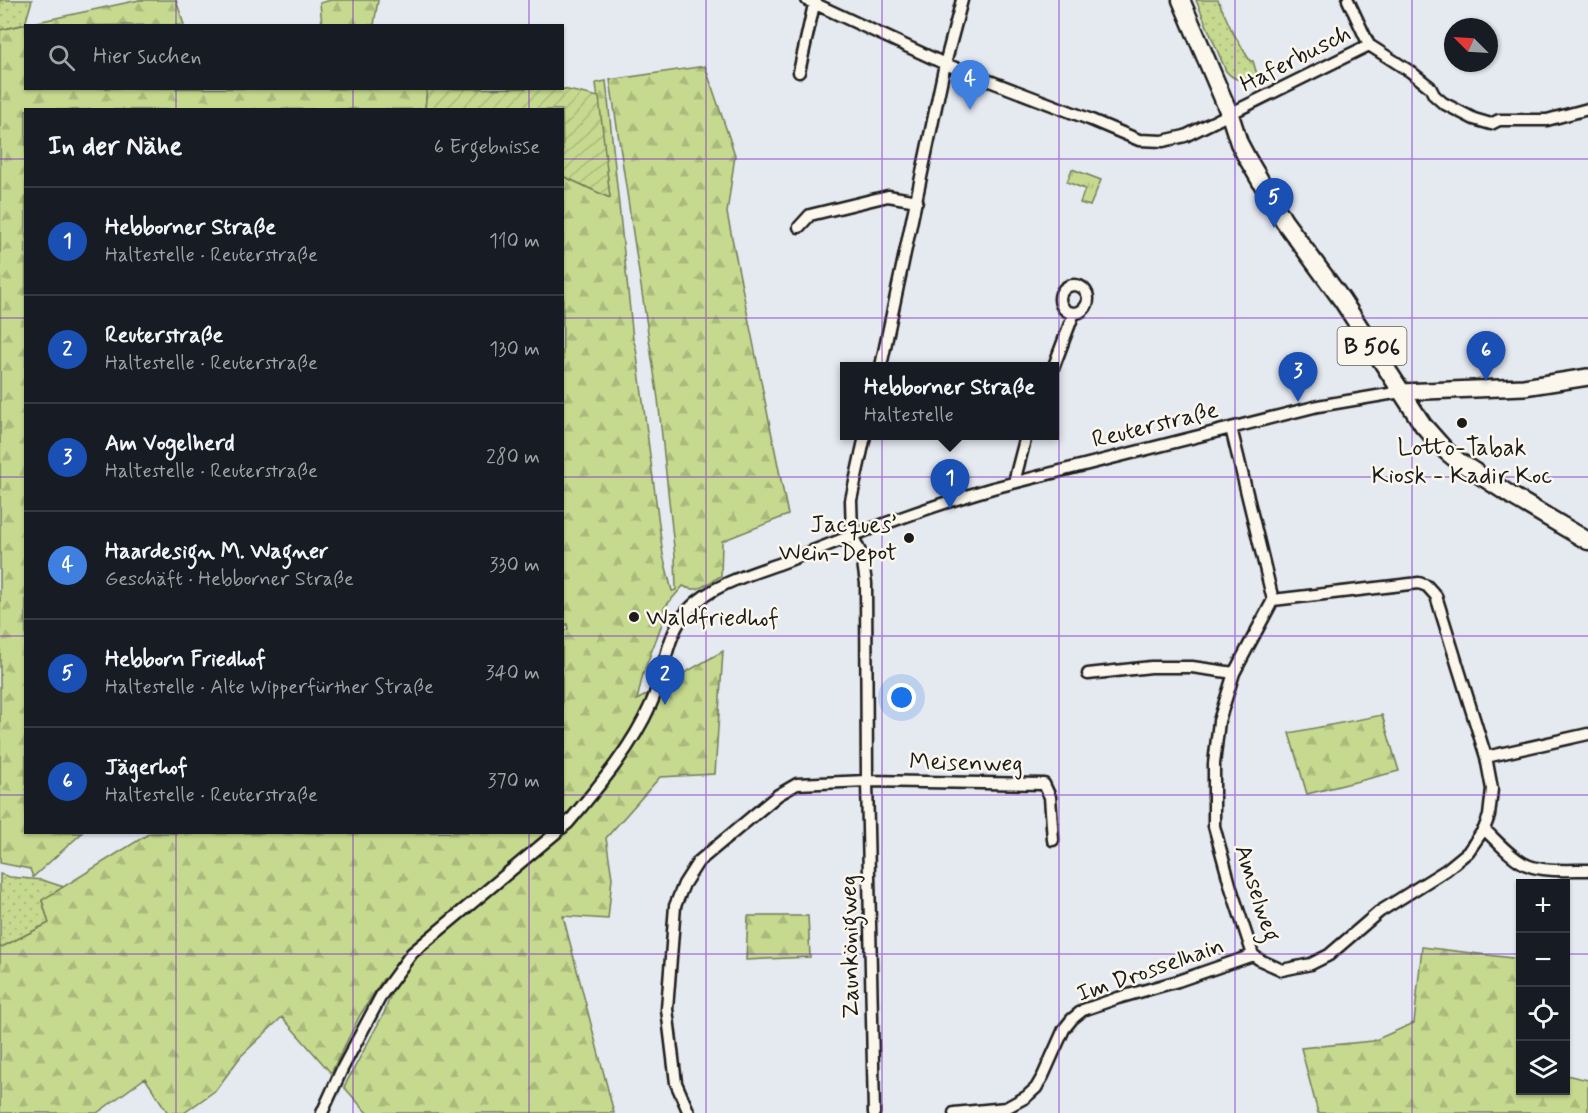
<!DOCTYPE html>
<html lang="de">
<meta charset="utf-8">
<style>
:root{--surface:#171b24;--page:#20242c;--text:#f1f3f6;--muted:#9ea1a6;--line:#363941;--accent:#0f766e}
body{margin:0;font-family:Mynerve,sans-serif;background:var(--page);color:var(--text)}
.controls{position:absolute;right:18px;bottom:18px;display:grid;overflow:hidden;border-radius:0px;box-shadow:0 2px 4px #0004}
.controls button{width:54px;height:54px;display:grid;place-items:center;padding:0;border:0;border-bottom:2px solid var(--line);background:var(--surface);color:var(--text);font:30px sans-serif}
.compass{position:absolute;left:1444px;top:18px;width:54px;height:54px;border-radius:50%;background:var(--surface);box-shadow:0 2px 4px #0004;rotate:294deg}
.you{position:absolute;left:902px;top:698px;width:21px;height:21px;margin:-15px;border:4px solid #fff;border-radius:50%;background:#1a73e8;box-shadow:0 0 0 9px #1a73e833}
.badge{display:grid;place-items:center;width:39px;height:39px;border-radius:50%;background:var(--accent);color:#fff;font-size:20px;font-weight:700}
.pin{position:absolute;translate:-50% -50px;filter:drop-shadow(0 2px 3px #0008)}
.pin::after{content:'';position:absolute;top:32px;width:21px;height:18px;background:inherit;clip-path:polygon(0 0,100% 0,50% 100%)}
.popup{position:absolute;left:840px;top:362px;width:219px;height:78px;box-sizing:border-box;display:grid;place-content:center;border-radius:0px;background:var(--surface);filter:drop-shadow(0 2px 4px #0005);font-size:20px;white-space:nowrap;color:var(--muted)}
.popup b{font-size:22px;color:var(--text)}
.popup::after{content:'';position:absolute;left:50%;top:100%;margin-left:-12px;border:12px solid transparent;border-top-color:var(--surface)}
.list{margin:0;padding:0;list-style:none}
h2{display:flex;justify-content:space-between;align-items:center;height:78px;margin:0;padding:0 24px;font-size:26px}
h2 small{font-size:20px;font-weight:400;color:var(--muted)}
.list li{display:grid;grid-template-columns:39px 1fr auto;gap:18px;align-items:center;box-sizing:border-box;height:108px;padding:0 24px;border-top:2px solid var(--line)}
.list b{display:block;font-size:22px;white-space:nowrap}
.list p{margin:0;font-size:20px;white-space:nowrap;color:var(--muted)}
.list em{font-size:20px;font-style:normal;color:var(--muted)}
.icon{flex:none;width:33px;height:33px;fill:none;stroke:currentColor;stroke-width:2;stroke-linecap:round;stroke-linejoin:round}
.map{position:relative;flex:none;width:1588px;height:1113px;overflow:hidden}
.search{position:absolute;background:var(--surface);box-shadow:0 2px 4px #0004;left:24px;top:24px;width:540px;height:66px;display:flex;align-items:center;gap:15px;box-sizing:border-box;padding:0 21px;border-radius:0px;color:var(--muted);font-size:22px}
.panel{position:absolute;background:var(--surface);box-shadow:0 2px 4px #0004;left:24px;top:108px;width:540px;height:726px;border-radius:0px}
.map>svg:first-child{display:block}
.grass{fill:url(#grass-dots);stroke:#717b56;stroke-width:1.5}
.forest{fill:url(#forest-firs);stroke:#717b56;stroke-width:1.5}
.park{fill:url(#park-tufts);stroke:#717b56;stroke-width:1.5}
.garden{fill:url(#garden-furrows);stroke:#717b56;stroke-width:1.5}
.lines{fill:none;stroke-linecap:round;stroke-linejoin:round}
.street-casing{stroke:#1c1c1c;stroke-width:15}
.secondary-casing{stroke:#1c1c1c;stroke-width:20}
.primary-casing{stroke:#1c1c1c;stroke-width:21}
.street{stroke:#fbf7ec;stroke-width:10}
.secondary{stroke:#fbf7ec;stroke-width:15}
.primary{stroke:#fbf7ec;stroke-width:16}
.grid{fill:none;stroke:#7b2cbf;stroke-width:1.5;stroke-opacity:0.55}
.poi-dot{fill:#1c1c1c;stroke:#fbf7ec;stroke-width:2}
.labels{text-anchor:middle;stroke-width:5;stroke-linejoin:round;paint-order:stroke}
.shield{fill:#fbf7ec;stroke:#5f5e5a;stroke-width:1.5}
.shield-label{font-size:22px;font-weight:bold;fill:#1c1c1c}
.street-label{font-size:24px;fill:#1c1c1c;stroke:#fbf7ec}
.poi-label{font-size:24px;fill:#1c1c1c;stroke:#fbf7ec}
</style>
<div class="map">
<svg width="1588" height="1113" viewBox="0 0 1588 1113">
<defs>
<pattern id="grass-dots" width="8" height="8" patternUnits="userSpaceOnUse" patternTransform="scale(1.5)"><rect width="8" height="8" fill="#c6da8f"/><path d="M2 2h.1M6 6h.1" fill="none" stroke="#aaba7b" stroke-width="1.8" stroke-linecap="round"/></pattern>
<pattern id="forest-firs" width="22" height="20" patternUnits="userSpaceOnUse" patternTransform="scale(1.5)"><rect width="22" height="20" fill="#c6da8f"/><path d="M5 1l3.5 6h-7zM16 11l3.5 6h-7z" fill="#aaba7b"/></pattern>
<pattern id="park-tufts" width="24" height="20" patternUnits="userSpaceOnUse" patternTransform="scale(1.5)"><rect width="24" height="20" fill="#c6da8f"/><path d="M3 7l-1-3M5 7V3M7 7l1-3M15 17l-1-3M17 17v-4M19 17l1-3" fill="none" stroke="#aaba7b"/></pattern>
<pattern id="garden-furrows" width="10" height="10" patternUnits="userSpaceOnUse" patternTransform="scale(1.5)"><rect width="10" height="10" fill="#c6da8f"/><path d="M-1 1l2-2M0 10L10 0M9 11l2-2" fill="none" stroke="#aaba7b"/></pattern>
</defs>
<rect width="100%" height="100%" fill="#e5e9f0"/>
<filter id="ink" filterUnits="userSpaceOnUse"><feTurbulence type="fractalNoise" baseFrequency=".0167" numOctaves="2"/><feDisplacementMap in="SourceGraphic" scale="12" xChannelSelector="R" yChannelSelector="G"/><feConvolveMatrix kernelMatrix="1 2 1 2 8 2 1 2 1" color-interpolation-filters="sRGB"/></filter>
<g filter="url(#ink)">
<path class="grass" d="M0,0H32L25,24L0,30Z
M1196,0H1218L1232,31L1250,61H1253L1258,78C1245,82 1235,82 1226,71Z
M0,874L10,877L42,880L64,887L42,901L49,923L0,948Z"/>
<path class="forest" d="M139,0H176L184,25L26,26V88L427,89L425,109L26,110V832L82,833L33,877L30,869L0,863V30Z
M331,0H378L374,25H322L320,3Z
M705,66L735,155L727,213L788,515L722,541L721,576C708,582 697,595 683,586L664,608L663,621L643,674L637,700L723,651L715,774L660,777L606,838L612,878L608,919L563,916L614,1113H367L344,1087L384,1013L395,984L383,979L360,1015L331,1073L282,1017L241,1056L216,1090L184,1113H168L145,1078L97,1113H0V948L49,923L42,900L150,833L562,832V631L568,629L567,624L562,625L563,176L610,198L596,83L606,81L633,339L636,348L663,555L672,591L676,590L675,556L658,399L610,80Z
M1382,715L1399,771L1307,794L1289,733Z
M748,916H808L810,957L746,960Z
M1422,947L1520,959V1090H1566V1075L1588,1080V1113H1318L1301,1048L1373,1041L1414,1023Z"/>
<path class="park" d="M1072,169L1101,180L1090,206L1080,203L1085,189L1067,182Z"/>
<path class="garden" d="M559,88L599,97L610,198L563,176L562,110L425,109L427,89Z"/>
<g class="lines">
<g class="street-casing">
<path id="street" d="M807,0L945,64L1089,119L1139,140L1163,141L1185,136L1369,45L1348,0
M1369,45L1411,72L1430,87L1434,95L1443,103L1474,119L1491,124L1499,120H1547L1588,109
M799,72L815,0
M799,227L810,215L888,196L917,201
M1060 299a14 14 0 1 1 28 0a14 14 0 1 1-28 0Z
M881,366L945,64L962,0
M1054,366L1074,313
M1231,428L1273,600L1419,583L1427,586L1436,596L1486,757L1588,734
M865,436L851,500L852,535L862,556L866,583L867,781L874,1113
M1014,482L1026,436
M1273,600L1234,673L1219,721L1214,764V826L1231,888L1253,955L1260,960L1282,970L1311,964L1329,955L1379,912L1446,870L1468,852L1484,829L1489,816L1492,789L1486,757
M1088,674L1151,667H1192L1234,673
M562,828L568,823C599,786 631,749 651,704C665,674 665,633 690,608C714,583 755,573 787,561C855,534 923,508 993,488L1318,406L1401,392
M1484,829C1496,840 1512,859 1527,865C1543,872 1570,870 1588,870
M322,1113L342,1069L382,994L412,953L557,832
M689,1113L676,1083L667,1009L675,906L684,884L698,862L778,795L797,784L867,781L1044,784L1050,797L1053,840
M954,1113L1006,1108L1026,1097L1036,1088L1043,1076L1064,1029L1072,1019L1083,1010L1118,998L1178,981L1253,955"/>
</g>
<g class="secondary-casing">
<path id="secondary" d="M1401,392L1524,387L1588,377"/>
</g>
<g class="primary-casing">
<path id="primary" d="M1181,0L1230,115L1239,143L1247,158L1284,221L1342,300L1423,425L1446,451L1458,461L1512,496L1588,541"/>
</g>
<use href="#street" class="street"/>
<use href="#secondary" class="secondary"/>
<use href="#primary" class="primary"/>
</g>
</g>
<path class="grid" d="M176,0V26M353,0V26M529,0V26M706,0V1113M882,0V1113M1059,0V1113M1235,0V1113M1412,0V1113M176,88V110M353,88V110M529,88V110M0,159H26M562,159H1588M0,318H26M562,318H1588M0,477H26M562,477H1588M0,636H26M562,636H1588M0,795H26M562,795H1588M176,832V1113M353,832V1113M529,832V1113M0,954H1520M1566,954H1588"/>
<g class="poi-dot">
<circle cx="1462" cy="423" r="6"/>
<circle cx="909" cy="538" r="6"/>
<circle cx="634" cy="617" r="6"/>
</g>
<g class="labels">
<rect class="shield" x="1337.5" y="327" width="69" height="38" rx="4.5"/>
<g class="shield-label">
<text x="1372" y="354">B 506</text>
</g>
<g class="street-label">
<text transform="translate(1295 58) rotate(-27)" y="8">Haferbusch</text>
<text transform="translate(1155 424) rotate(-14)" y="8">Reuterstraße</text>
<text transform="translate(966 762) rotate(1)" y="8">Meisenweg</text>
<text transform="translate(1258 893) rotate(72)" y="8">Amselweg</text>
<text transform="translate(849 947) rotate(-91)" y="8">Zaunkönigweg</text>
<text transform="translate(1150 969) rotate(-19)" y="8">Im Drosselhain</text>
</g>
<g class="poi-label">
<text x="1462" y="455">Lotto-Tabak<tspan x="1462" dy="28">Kiosk - Kadir Koc</tspan></text>
<text x="897" y="532" text-anchor="end">Jacques’<tspan x="897" dy="28">Wein-Depot</tspan></text>
<text x="646" y="625" text-anchor="start">Waldfriedhof</text>
</g>
</g>
</svg>
<div class="controls">
<button>+</button>
<button>−</button>
<button><svg class="icon" aria-label="locate" viewBox="0 0 24 24"><circle cx="12" cy="12" r="6"/><path d="M12 2v4M12 18v4M2 12h4M18 12h4"/></svg></button>
<button><svg class="icon" aria-label="layers" viewBox="0 0 24 24"><path d="M12 4l9 5-9 5-9-5zM3 14l9 5 9-5"/></svg></button>
</div>
<svg class="compass" viewBox="-18 -18 36 36"><path d="M0-13l5 13h-10z" fill="#e53935"/><path d="M0 13l5-13h-10z" fill="#9ea1a6"/></svg>
<div class="you"></div>
<div class="pin badge" style="left:950px;top:509px;background:#1a4fb4">1</div>
<div class="popup"><b>Hebborner Straße</b>Haltestelle</div>
<div class="pin badge" style="left:665px;top:705px;background:#1a4fb4">2</div>
<div class="pin badge" style="left:1298px;top:402px;background:#1a4fb4">3</div>
<div class="pin badge" style="left:970px;top:110px;background:#3f7fe0">4</div>
<div class="pin badge" style="left:1274px;top:228px;background:#1a4fb4">5</div>
<div class="pin badge" style="left:1486px;top:381px;background:#1a4fb4">6</div>
<div class="search"><svg class="icon" aria-label="search" viewBox="0 0 24 24"><circle cx="10" cy="10" r="6"/><path d="M15 15l6 6"/></svg>Hier suchen</div>
<section class="panel">
<h2>In der Nähe<small>6 Ergebnisse</small></h2>
<ul class="list">
<li><span class="badge" style="background:#1a4fb4">1</span><div><b>Hebborner Straße</b><p>Haltestelle · Reuterstraße</p></div><em>110 m</em></li>
<li><span class="badge" style="background:#1a4fb4">2</span><div><b>Reuterstraße</b><p>Haltestelle · Reuterstraße</p></div><em>130 m</em></li>
<li><span class="badge" style="background:#1a4fb4">3</span><div><b>Am Vogelherd</b><p>Haltestelle · Reuterstraße</p></div><em>280 m</em></li>
<li><span class="badge" style="background:#3f7fe0">4</span><div><b>Haardesign M. Wagner</b><p>Geschäft · Hebborner Straße</p></div><em>330 m</em></li>
<li><span class="badge" style="background:#1a4fb4">5</span><div><b>Hebborn Friedhof</b><p>Haltestelle · Alte Wipperfürther Straße</p></div><em>340 m</em></li>
<li><span class="badge" style="background:#1a4fb4">6</span><div><b>Jägerhof</b><p>Haltestelle · Reuterstraße</p></div><em>370 m</em></li>
</ul>
</section>
</div>
